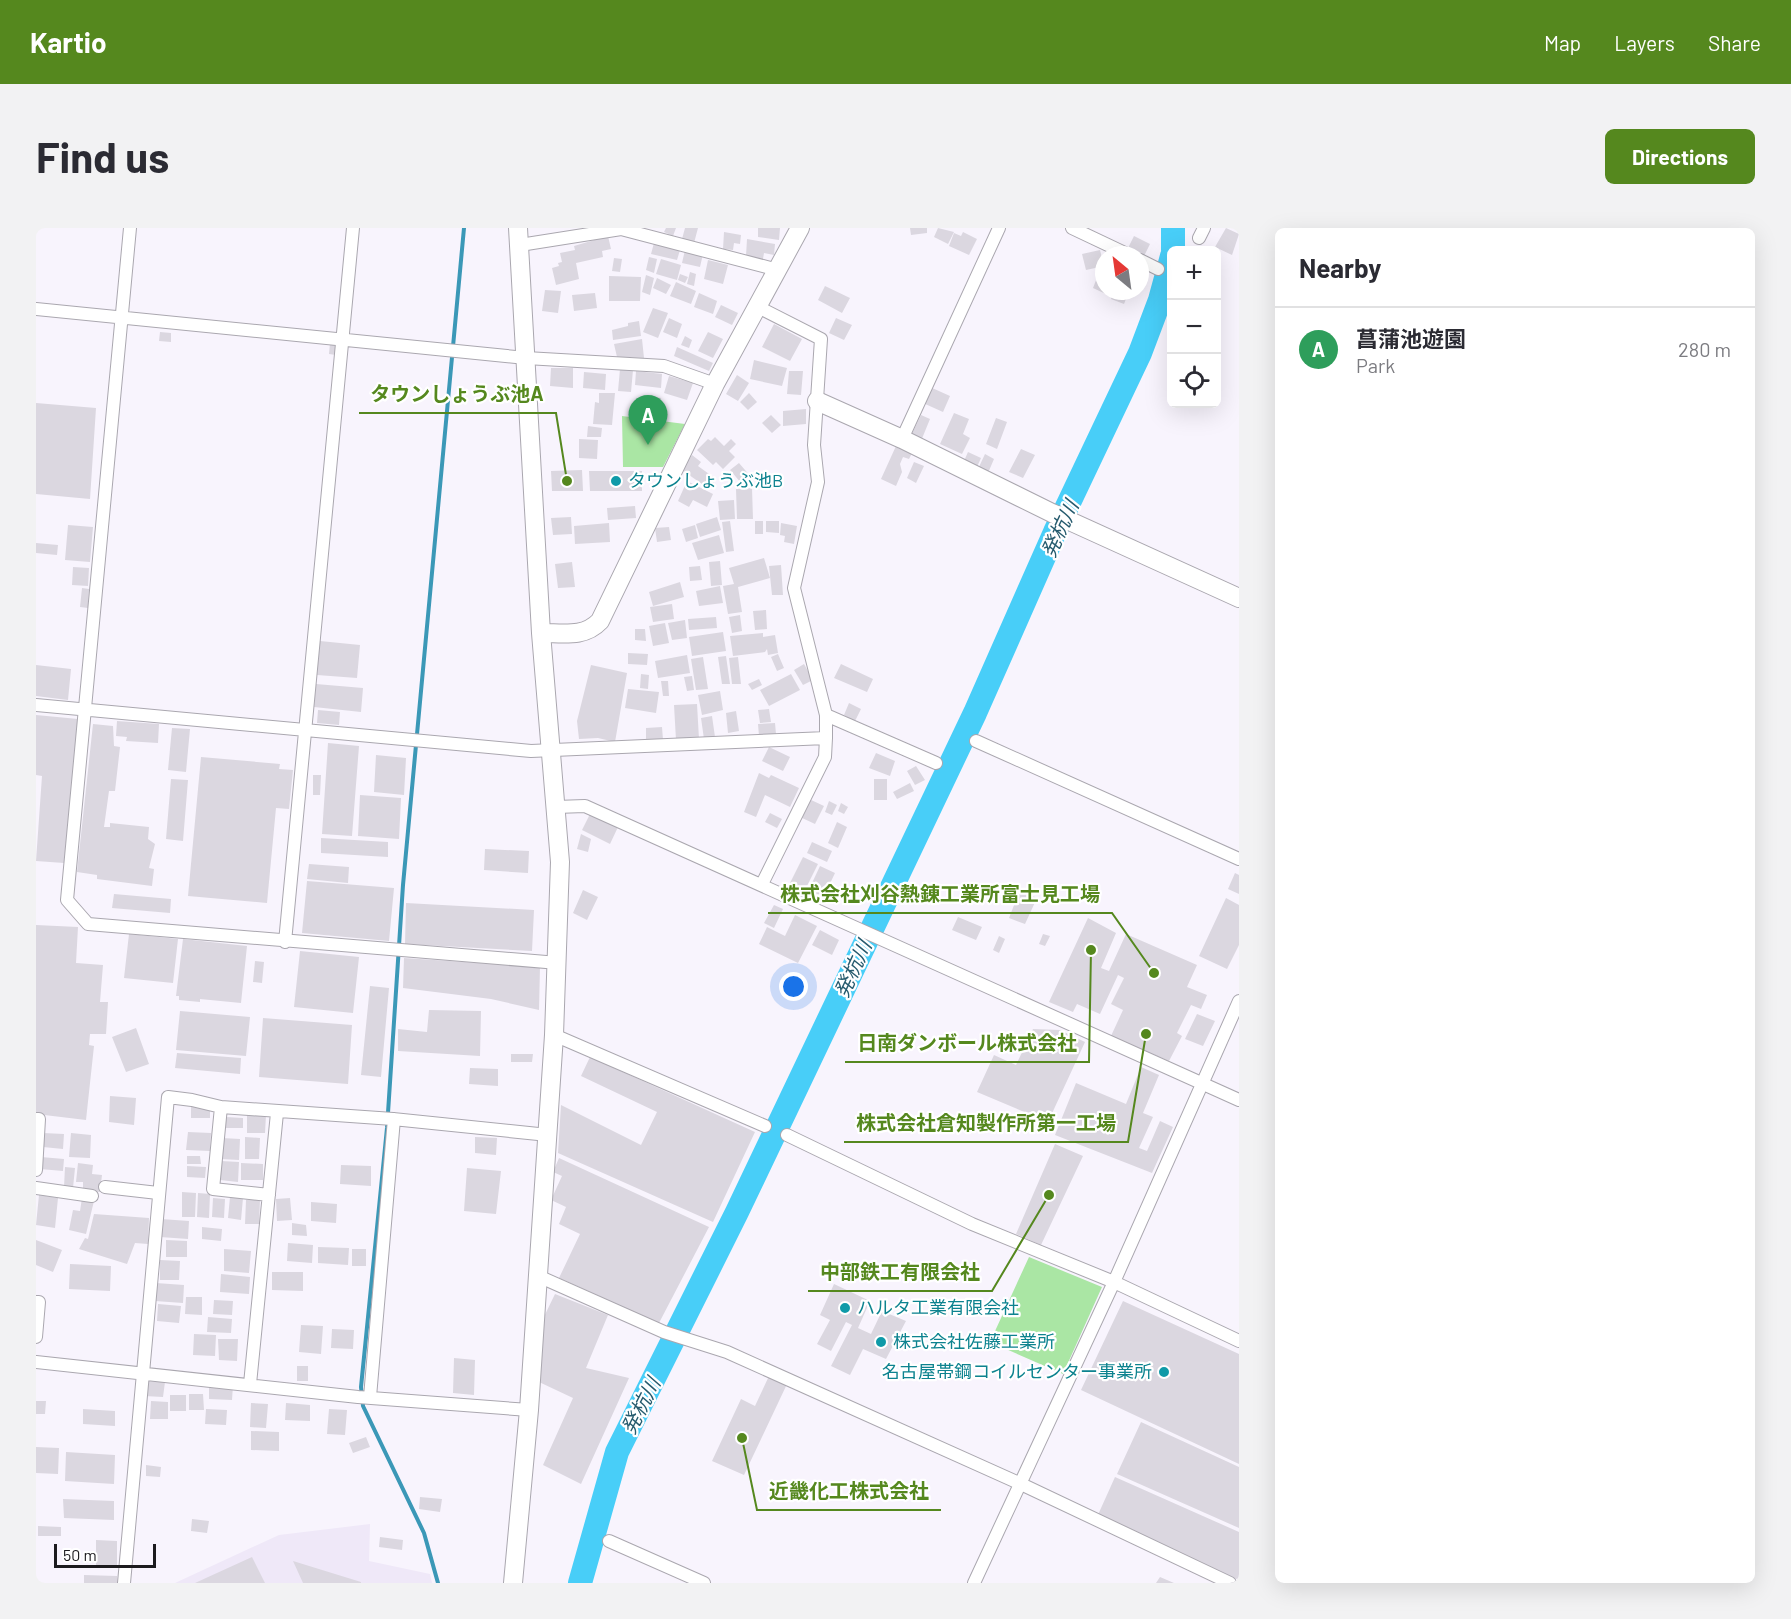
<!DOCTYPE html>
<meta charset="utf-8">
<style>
:root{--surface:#fff;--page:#f2f2f3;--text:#2b2b33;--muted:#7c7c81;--line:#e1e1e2;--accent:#55881e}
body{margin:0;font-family:Barlow,"Noto Sans JP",sans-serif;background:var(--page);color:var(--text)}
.controls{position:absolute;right:18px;top:18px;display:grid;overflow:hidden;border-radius:9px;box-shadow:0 6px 24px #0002}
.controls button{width:54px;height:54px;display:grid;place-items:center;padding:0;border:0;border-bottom:2px solid var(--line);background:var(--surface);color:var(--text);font:30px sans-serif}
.compass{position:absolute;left:1059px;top:18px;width:54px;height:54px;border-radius:50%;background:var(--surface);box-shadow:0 6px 24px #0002;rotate:331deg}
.scale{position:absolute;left:18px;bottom:15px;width:102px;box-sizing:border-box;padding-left:6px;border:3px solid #1c1b1e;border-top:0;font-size:16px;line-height:21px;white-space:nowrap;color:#1c1b1e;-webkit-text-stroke:4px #fff;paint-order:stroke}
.you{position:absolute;left:758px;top:759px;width:21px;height:21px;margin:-15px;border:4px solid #fff;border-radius:50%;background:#1a73e8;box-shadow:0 0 0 9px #1a73e833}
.badge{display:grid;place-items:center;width:39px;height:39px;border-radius:50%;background:var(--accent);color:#fff;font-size:20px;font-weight:700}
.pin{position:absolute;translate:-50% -50px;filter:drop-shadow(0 2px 3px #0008)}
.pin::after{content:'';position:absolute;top:32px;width:21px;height:18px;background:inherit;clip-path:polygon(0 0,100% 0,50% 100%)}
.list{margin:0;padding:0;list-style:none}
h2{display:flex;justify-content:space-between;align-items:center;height:78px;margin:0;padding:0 24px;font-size:26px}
h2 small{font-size:20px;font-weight:400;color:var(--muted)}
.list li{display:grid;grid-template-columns:39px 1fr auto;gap:18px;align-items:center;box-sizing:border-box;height:84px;padding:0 24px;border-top:2px solid var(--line)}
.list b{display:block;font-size:22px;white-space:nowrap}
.list p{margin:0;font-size:20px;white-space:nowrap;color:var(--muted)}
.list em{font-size:20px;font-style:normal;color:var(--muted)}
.icon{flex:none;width:33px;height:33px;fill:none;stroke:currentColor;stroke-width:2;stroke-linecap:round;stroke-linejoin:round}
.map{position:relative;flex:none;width:1203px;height:1355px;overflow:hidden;border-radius:9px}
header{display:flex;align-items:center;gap:36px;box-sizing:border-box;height:84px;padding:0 30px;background:var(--accent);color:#fff}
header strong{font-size:28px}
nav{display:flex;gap:33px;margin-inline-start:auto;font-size:21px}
.intro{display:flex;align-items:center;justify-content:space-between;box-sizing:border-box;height:144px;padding:0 36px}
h1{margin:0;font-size:42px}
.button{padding:15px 27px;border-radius:9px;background:var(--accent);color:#fff;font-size:21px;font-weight:700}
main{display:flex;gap:36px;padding:0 36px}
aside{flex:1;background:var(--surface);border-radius:9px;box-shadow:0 6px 24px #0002}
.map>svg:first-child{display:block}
.built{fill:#efe8f8}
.green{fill:#aae6a4}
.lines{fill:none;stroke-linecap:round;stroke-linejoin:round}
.stream{stroke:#3b98b7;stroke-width:4}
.river{stroke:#48cef8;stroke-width:24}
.building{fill:#dbd7e0}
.street-casing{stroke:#aaa7af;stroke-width:14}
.secondary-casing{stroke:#aaa7af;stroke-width:20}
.street{stroke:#fff;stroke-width:12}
.secondary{stroke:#fff;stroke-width:18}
.culture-dot{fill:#0f9aa8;stroke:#fff;stroke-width:2}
.labels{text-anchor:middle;stroke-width:4.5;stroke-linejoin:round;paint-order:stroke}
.culture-label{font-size:18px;fill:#0d838f;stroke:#fff;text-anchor:start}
.water-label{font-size:20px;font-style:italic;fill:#265b6e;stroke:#fff}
.leader{fill:none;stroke:#55881e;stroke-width:2}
.callout-dot{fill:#55881e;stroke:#fff;stroke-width:2}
.callout-label{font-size:20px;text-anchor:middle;font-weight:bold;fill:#55881e;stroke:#fff;stroke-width:4.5;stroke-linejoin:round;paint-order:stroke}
</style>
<header>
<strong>Kartio</strong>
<nav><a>Map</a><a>Layers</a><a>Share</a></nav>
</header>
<div class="intro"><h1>Find us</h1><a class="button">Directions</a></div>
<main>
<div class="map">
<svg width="1203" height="1355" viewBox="0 0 1203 1355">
<rect width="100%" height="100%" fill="#f8f4fd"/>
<path class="built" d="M334,1296L333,1333L394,1346L396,1355H139L243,1307Z"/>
<path class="green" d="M586,188L649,196L627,239H587Z
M993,1029L1066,1059L1027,1146L954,1114Z"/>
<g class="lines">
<path class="stream" d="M402,1355L388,1305L327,1178L325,1159L351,900L367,657L428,0"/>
<path class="river" d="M1137,22V0
M544,1355L581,1224L701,984L939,485L1019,304L1104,125L1124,72L1136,28"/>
</g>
<path class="building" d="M630,0H640L637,8L628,4Z
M649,0H662L658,15L646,11Z
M722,0H744L743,12L722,9Z
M874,0H891V5L875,7Z
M902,0L918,4L912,16L898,9Z
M1190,0L1203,6L1196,27L1179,19Z
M688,4L705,7L704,16L698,15L697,22L687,21Z
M927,4L941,11L933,27L913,18L918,5L925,8Z
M572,8L575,21L566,23L567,29L540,35L543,51L520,57L516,40L523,38L522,35L526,34L524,25L539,22L538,18Z
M1098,8L1114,16L1108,28L1092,20Z
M711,11L739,16L738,27L728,25L727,31L710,28Z
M618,15L644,22L641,32L615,26Z
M649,22L667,26L664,39L646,35Z
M1064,22L1068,38L1050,42L1046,26Z
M613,29L621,31L618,45L610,42Z
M578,30L586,31L584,44L576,43Z
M625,31L645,37L641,52L620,46Z
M672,32L692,37L687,56L668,51Z
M654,44L660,46L658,58L651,56Z
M644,46L652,49L649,55L642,52Z
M610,47L618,50L614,67L606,64Z
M1062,47L1068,50V63H1074L1072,67L1057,60Z
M573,48L605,49L604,73H573Z
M621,50L635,57L630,66L617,60Z
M640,54L660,63L655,76L634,68Z
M789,58L814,70L806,85L782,72Z
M509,62L525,63L522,85L506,83Z
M1078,63H1093L1088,76L1075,71Z
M559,65L561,80L538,83L536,67Z
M663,65L681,73L677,86L658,79Z
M685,77L702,85L696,97L679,89Z
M617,80L632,85L622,110L607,104Z
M633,90L646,96L641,110L627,104Z
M800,90L816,97L808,112L793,105Z
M603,93L605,108L577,112L576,102L592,98V95Z
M738,96L766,111L754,133L726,119Z
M124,104L135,105V114L123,113Z
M672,104L687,111L677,130L662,123Z
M649,108L656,112L653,120L645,117Z
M606,111L608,130L581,129L578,116Z
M294,115L301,116L300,127L293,126Z
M641,119L677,135L673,143L638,128Z
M718,132L751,140L746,158L714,151Z
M515,140H537V160L514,158Z
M584,141L597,142L595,164L582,163Z
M600,143L626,146L625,160L599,157Z
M753,143H767L765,167L751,166Z
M548,144L570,146L569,162L547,160Z
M701,147L713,155L702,173L690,166Z
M633,148L657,155L651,172L628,165Z
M894,159L914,168L907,184L887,175Z
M563,165H579L576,197L557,196L559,174L563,175Z
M713,165L721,174L712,182L704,174Z
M613,168L625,170L622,191L610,188Z
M0,175L60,180L54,271L0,266Z
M770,181V196L747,198V183Z
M918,185L933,191L927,206L934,210L926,226L904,216Z
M735,187L745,197L736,205L726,195Z
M885,187L894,191L885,213L875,208Z
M960,190L971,194L961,221L950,216Z
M552,198L566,200L565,209H551Z
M679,209L688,218L695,211L700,216L693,223L699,229L687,241L680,234L677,237L661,222L672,211L675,213Z
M543,211L562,212L561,231L543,230Z
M860,218L876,225L873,231L867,229L864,236L866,244L860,258L845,251Z
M985,221L999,227L987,250L973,244Z
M932,224L945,230L941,239L928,233Z
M949,226L958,231L952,245L942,241Z
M656,227L665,234L662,238L680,251L673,261L646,242Z
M878,234L888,238L880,255L871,250Z
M703,235L715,249L706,256L694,242Z
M546,242L547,263H516L515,243Z
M553,243H606V263H554Z
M651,253L677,266L671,279L657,272L653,279L642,273Z
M716,260L717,291H701L700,261Z
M698,272L699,291L684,292L682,273Z
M599,278L600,290L572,292L571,280Z
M535,289L536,306L517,307L515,290Z
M681,289L685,302L664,309L660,296Z
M694,293L698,323L690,324L686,294Z
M719,293H727V306H719Z
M730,293H743V305L730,304Z
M573,295L574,314L539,316L538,298Z
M745,295L761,298L758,316L748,314L749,308L744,307Z
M32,297L57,299L54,334L29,332Z
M659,297L662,310L650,314L646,301Z
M633,299L635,312L621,314L619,300Z
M683,307L688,325L662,332L656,315Z
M0,315L22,317L21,327L0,325Z
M728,330L734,350L702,359L706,384L692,386L687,358L698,356L693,340Z
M684,333L686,357L675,358L673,334Z
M536,334L539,359L522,360L519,336Z
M745,337L747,367H736L733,338Z
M664,338L666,352L654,353L653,339Z
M37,339L53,340L52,358L36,357Z
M644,354L648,369L617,378L613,364Z
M684,358L687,375L663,378L660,363Z
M46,360L53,361L52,380L44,379Z
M636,376L638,391L617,394L614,379Z
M730,382L731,401L719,402L717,383Z
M704,387L706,403L696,405L693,389Z
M680,389L681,400L653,402L652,391Z
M649,392L651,410L636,412L632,395Z
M629,395L633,415L617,418L613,398Z
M599,401H609L610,413L599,412Z
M687,404L690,423L656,428L653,409Z
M727,405V409L739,407L742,425L732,427L731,421L729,424L697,428L694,408Z
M284,413L324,417L321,450L281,447Z
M592,425L612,426L611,437L592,436Z
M742,426L748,440L741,443L735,429Z
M651,427L654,445L622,450L619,433Z
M690,428L694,456H686L682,429Z
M667,429L672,461L660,462L655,431Z
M702,429L705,456H696L693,430Z
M768,436L777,452L767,457L758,442Z
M805,436L837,451L831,464L798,450Z
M0,437L35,441L32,472L0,468Z
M555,437L591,445L579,514L562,510L543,511L541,493Z
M605,446L613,447L612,461L604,460Z
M755,446L764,462L733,478L724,462Z
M656,448L658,462L651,463L648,449Z
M723,451L726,457L716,462L712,456Z
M625,453H632L633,468H627Z
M280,456L327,460L325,484L278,479Z
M592,461L623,464L620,485L589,480Z
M684,463L687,482L666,487L662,467Z
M813,475L825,481L819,493L808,487Z
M661,476L663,511L640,512L638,477Z
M733,481L735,494L724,495L722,482Z
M282,482L304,484L303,497L281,495Z
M700,483L703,503L692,505L690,485Z
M0,487L42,491L28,635L0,633L6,548L0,547Z
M676,488L679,509L668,511L665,490Z
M81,493L123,496L122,515L90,513L91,509L80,508Z
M739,495L740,506L723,508L722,496Z
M57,496L77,498L78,518L84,519L79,563H73L68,599H74V595L113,599L112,611L119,616L113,640L118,641L116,658L61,651V647L41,644Z
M626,499L627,512H610V500Z
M136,500L154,501L150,544L132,542Z
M292,515L323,518L316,608L286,606Z
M733,519L754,529L747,543L726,533Z
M840,525L859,533L854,548L833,540Z
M340,527L370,530L368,567L338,564Z
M165,529L244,536L243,541L257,542L253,581L240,580L231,675L152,668Z
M880,538L889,552L879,557L871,543Z
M723,545L733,550L735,547L763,560L754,579L729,567L720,589L708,584Z
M277,547H285L284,567H277Z
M135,551L152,552L147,613L130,611Z
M838,551H851V572H838Z
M874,555L878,563L861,571L857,564Z
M324,567L365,570L363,611L322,608Z
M773,571L788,578L779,596L764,589Z
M793,573L801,577L796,587L789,584Z
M805,575L812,579L808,586L802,583Z
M734,585L746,591L741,600L729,594Z
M554,586L582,599L574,616L546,602Z
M801,594L811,599L802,620L792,615Z
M545,606L555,611L552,624L541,621Z
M285,610L352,614V629L285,625Z
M776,614L796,623L791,634L771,625Z
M449,621L493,623L492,645L448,642Z
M767,629L782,636L766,668L751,661Z
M273,636L313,639L312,655L271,651Z
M784,638L799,645L790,664L785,661L779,676L769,670Z
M1199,645L1203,647V666L1192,661Z
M271,653L358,660L353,713L266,705Z
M547,662L562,669L551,692L537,685Z
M984,662L1001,670L989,696L973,690Z
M78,666L135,671L134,685L76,680Z
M1190,670L1203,677V717L1191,741L1163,728Z
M370,675L498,682L496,723L369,716Z
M738,677L747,681L738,700L728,695Z
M759,687L781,698L762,735L723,716L731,699L749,708Z
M922,689L946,699L940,712L916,702Z
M1052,690L1080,705L1065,740L1073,743L1090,706L1161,737L1151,759L1171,767L1165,781L1155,777L1141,805L1146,808L1133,833L1075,808L1087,782L1075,776L1088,750L1082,747L1064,786L1041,776L1037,784L1013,774Z
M0,697L42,699L40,735L67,737L64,774H72L70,806H54L53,817L58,818L50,892L0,886Z
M784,702L803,712L796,727L776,717Z
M93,706L142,711L137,755L88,750Z
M1007,706L1014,708L1009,718L1003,716Z
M963,708L969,711L963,725L957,722Z
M147,711L211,718L205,775L164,771V774L143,772V768H140Z
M264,723L323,729L317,785L258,779Z
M368,730L504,739L503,782L455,771L367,760Z
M219,733L228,734L226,755L217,754Z
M334,758L353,760L345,849L325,847Z
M393,782L445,783L444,828L362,823V801L391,804Z
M144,783L214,789L210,828L140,822Z
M1161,786L1179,793L1167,818L1149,811Z
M227,790L316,797L312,856L223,849Z
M100,800L113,836L90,844L76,809Z
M997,801L1024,802L1049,814L1012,894L941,864L958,827L980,837Z
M141,825L205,830L204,846L139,840Z
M475,826H497L496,834H475Z
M554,829L719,904L677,994L522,925L525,877L605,917L621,884L545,848Z
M1105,839L1123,847L1107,885L1117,889L1103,920L1111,923L1124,893L1137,899L1116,945L1019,907L1040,855L1090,876Z
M434,840L462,841V858L433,856Z
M74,868L100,870L98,897L73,894Z
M155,879H174V890H155Z
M211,887H230L229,905H211Z
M190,889L207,890V900H190Z
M152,904L175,905L174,923L150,922Z
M7,905L28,906L27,921L7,919Z
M35,905L55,907L54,930L33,929Z
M209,909L224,910L223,931H209Z
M439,909L461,910L460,927L439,925Z
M186,910L204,911L203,932L185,931Z
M1019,916L1047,928L1005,1017L980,1006Z
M151,928H164L165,936H151Z
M5,929L28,931L27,943L4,941Z
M523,930L673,999L623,1095L523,1050L544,1006L523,996L530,979L515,972L526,948L517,944Z
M185,933L203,934L202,954L184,952Z
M42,935L57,937L56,946L66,947L64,964L47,962V954H40Z
M205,935L227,936V952H205Z
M305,937L335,938V958L304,956Z
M151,938L170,939L169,950L151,949Z
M29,939L39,940L37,960L28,959Z
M431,940L465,943L460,986L428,983Z
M146,964L160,965L159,989H146Z
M162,965L174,966L173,990L161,989Z
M3,967L22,970L19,1000L0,997Z
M194,969L207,970L205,992L192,990Z
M46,970L58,973L50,1006L33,1002L37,982L44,983Z
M177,970L189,971L188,990L176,989Z
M254,970L256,992L241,993L240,971Z
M210,972H224L223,996H209Z
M275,974L301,976L300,995L275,993Z
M58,986L113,990L112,1016L99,1015L91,1036L43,1021L49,1010L52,1011Z
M125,991L153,993L152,1011L124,1009Z
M256,995L270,997L271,1008L256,1007Z
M166,999L186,1001L185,1013L166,1011Z
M0,1012L26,1022L17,1044L0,1037Z
M130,1012L151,1013V1029H130Z
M252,1015L277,1017L276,1035L251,1033Z
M282,1019L313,1020L312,1037L282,1035Z
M188,1021L215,1023L213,1045L188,1043Z
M316,1021H330V1038H316Z
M124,1032L144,1033L143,1052H124Z
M34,1036L75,1038L74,1063L33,1061Z
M236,1044H267V1063L236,1062Z
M185,1046L214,1049L213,1066L184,1064Z
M120,1055L148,1057L147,1075L119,1073Z
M798,1056L834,1073L822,1100L835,1106L846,1083L870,1093L850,1131L827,1121L814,1147L795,1138L816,1097L810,1094L795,1123L781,1116L794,1092L784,1087Z
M519,1066L572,1087L550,1140L593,1150L545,1256L507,1237L537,1170L503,1154L504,1097Z
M150,1069H166V1087L149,1086Z
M178,1072L197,1073L196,1087L177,1086Z
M1087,1073L1203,1126V1236L1045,1162Z
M122,1076L145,1078L143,1095L121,1093Z
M172,1089L196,1091L195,1105L171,1104Z
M265,1097L287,1098L285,1126L263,1124Z
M296,1101L318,1102L317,1121L295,1120Z
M158,1106L180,1107L179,1128L157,1127Z
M182,1111H202L201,1133L183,1132Z
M418,1130L439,1132L438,1167L417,1165Z
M261,1138H272V1153H261Z
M733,1148L751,1156L708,1247L676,1233L705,1171L719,1178Z
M108,1153L129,1154L127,1169L108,1168Z
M173,1156L197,1157L196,1172L173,1171Z
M153,1166H167L168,1182H153Z
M134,1167H150V1183H134Z
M0,1173H10L9,1186H0Z
M115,1173L132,1174V1191H114Z
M215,1175L232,1176L230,1200L214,1199Z
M250,1175L274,1177V1193L249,1192Z
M47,1181L79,1183V1198L47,1196Z
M170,1181L191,1182L190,1197L169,1196Z
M293,1181L311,1182L309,1207L291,1206Z
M1105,1194L1203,1239V1300L1081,1246Z
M215,1203L243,1204V1223L215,1222Z
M330,1209L334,1219L317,1225L313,1215Z
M0,1219L23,1220L22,1246L0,1245Z
M30,1224L79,1227L78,1256L29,1253Z
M110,1237L125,1239L124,1249L110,1248Z
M1079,1249L1203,1304V1352L1061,1289Z
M384,1269L406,1271L404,1284L383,1281Z
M27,1271L78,1273V1292L28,1290Z
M156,1291L173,1293L171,1305L155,1303Z
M2,1298L25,1299V1308H2Z
M344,1309L367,1312L366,1322L343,1319Z
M60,1312L81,1313V1338H60Z
M216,1329L229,1355H159Z
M257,1333L325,1354V1355H267Z
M48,1347L81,1348V1355H48Z
M1124,1349L1138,1355H1120Z"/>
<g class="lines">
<g class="street-casing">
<path id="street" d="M94,0L31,672L52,696L522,735
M1036,0L1093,27
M1163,10L1168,0
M484,17L585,1L742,42
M1104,32L1122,41
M0,81L490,130L628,138L679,156
M866,211L963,0
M0,477L495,523L790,510V487L758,360L782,254L778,217L785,111L720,78
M790,487L900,535
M940,513L1203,631
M520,579L549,578L1203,872
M726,656L789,529L790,510
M249,714L317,0
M518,807L729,898
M185,879L177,961L233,967
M0,891H3L0,942
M751,907L936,996L1078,1054L1203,1113
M69,959L122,965
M0,960L56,968
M502,1048L628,1104L691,1124L985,1256L1194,1355
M0,1074H3L0,1109
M0,1134L322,1169L493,1182
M214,1156L241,885
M334,1169L358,891
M573,1313L668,1355
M88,1355L132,869L156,872L185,879L357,891L512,907
M938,1355L1078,1054L1203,773"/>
</g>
<g class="secondary-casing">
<path id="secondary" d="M781,173L866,211L1016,285L1203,370
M505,405C527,405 548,410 564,393L679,156L764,0
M477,1355L493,1182L518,807L524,634L505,405L482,0"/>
</g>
<use href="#street" class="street"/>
<use href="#secondary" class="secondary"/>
</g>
<g class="culture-dot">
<circle cx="580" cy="253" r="6"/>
<circle cx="809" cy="1080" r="6"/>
<circle cx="845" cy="1114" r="6"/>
<circle cx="1128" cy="1144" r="6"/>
</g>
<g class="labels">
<g class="culture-label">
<text x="592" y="259">タウンしょうぶ池B</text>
<text x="821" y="1086">ハルタ工業有限会社</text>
<text x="857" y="1120">株式会社佐藤工業所</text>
<text x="1116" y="1150" text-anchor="end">名古屋帯鋼コイルセンター事業所</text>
</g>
<g class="water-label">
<text transform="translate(1024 301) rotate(-65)" y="7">発杭川</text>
<text transform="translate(817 741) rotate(-65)" y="7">発杭川</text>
<text transform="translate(605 1178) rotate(-63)" y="7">発杭川</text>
</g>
</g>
<path class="leader" d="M531 253L520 185H323M1118 745L1076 685H732M1055 722L1053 834H809M1110 806L1092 914H808M1013 967L956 1063H772M706 1210L721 1282H905"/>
<g class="callout-dot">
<circle cx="531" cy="253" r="6"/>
<circle cx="1118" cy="745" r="6"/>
<circle cx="1055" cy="722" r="6"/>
<circle cx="1110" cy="806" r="6"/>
<circle cx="1013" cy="967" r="6"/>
<circle cx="706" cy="1210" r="6"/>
</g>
<g class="callout-label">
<text x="421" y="173">タウンしょうぶ池A</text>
<text x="904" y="673">株式会社刈谷熱錬工業所富士見工場</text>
<text x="931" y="822">日南ダンボール株式会社</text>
<text x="950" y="902">株式会社倉知製作所第一工場</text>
<text x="864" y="1051">中部鉄工有限会社</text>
<text x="813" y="1270">近畿化工株式会社</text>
</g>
</svg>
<div class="controls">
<button>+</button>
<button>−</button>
<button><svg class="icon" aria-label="locate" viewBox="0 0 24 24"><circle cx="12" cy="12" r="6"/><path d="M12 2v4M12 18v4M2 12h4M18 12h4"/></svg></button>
</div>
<svg class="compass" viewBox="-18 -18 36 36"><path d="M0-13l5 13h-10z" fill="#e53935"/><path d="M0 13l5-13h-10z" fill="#7c7c81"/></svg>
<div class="scale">50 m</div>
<div class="you"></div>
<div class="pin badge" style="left:612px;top:217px;background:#2e9e5b">A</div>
</div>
<aside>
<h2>Nearby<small></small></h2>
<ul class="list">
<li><span class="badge" style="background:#2e9e5b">A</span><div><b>菖蒲池遊園</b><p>Park</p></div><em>280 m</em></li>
</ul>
</aside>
</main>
